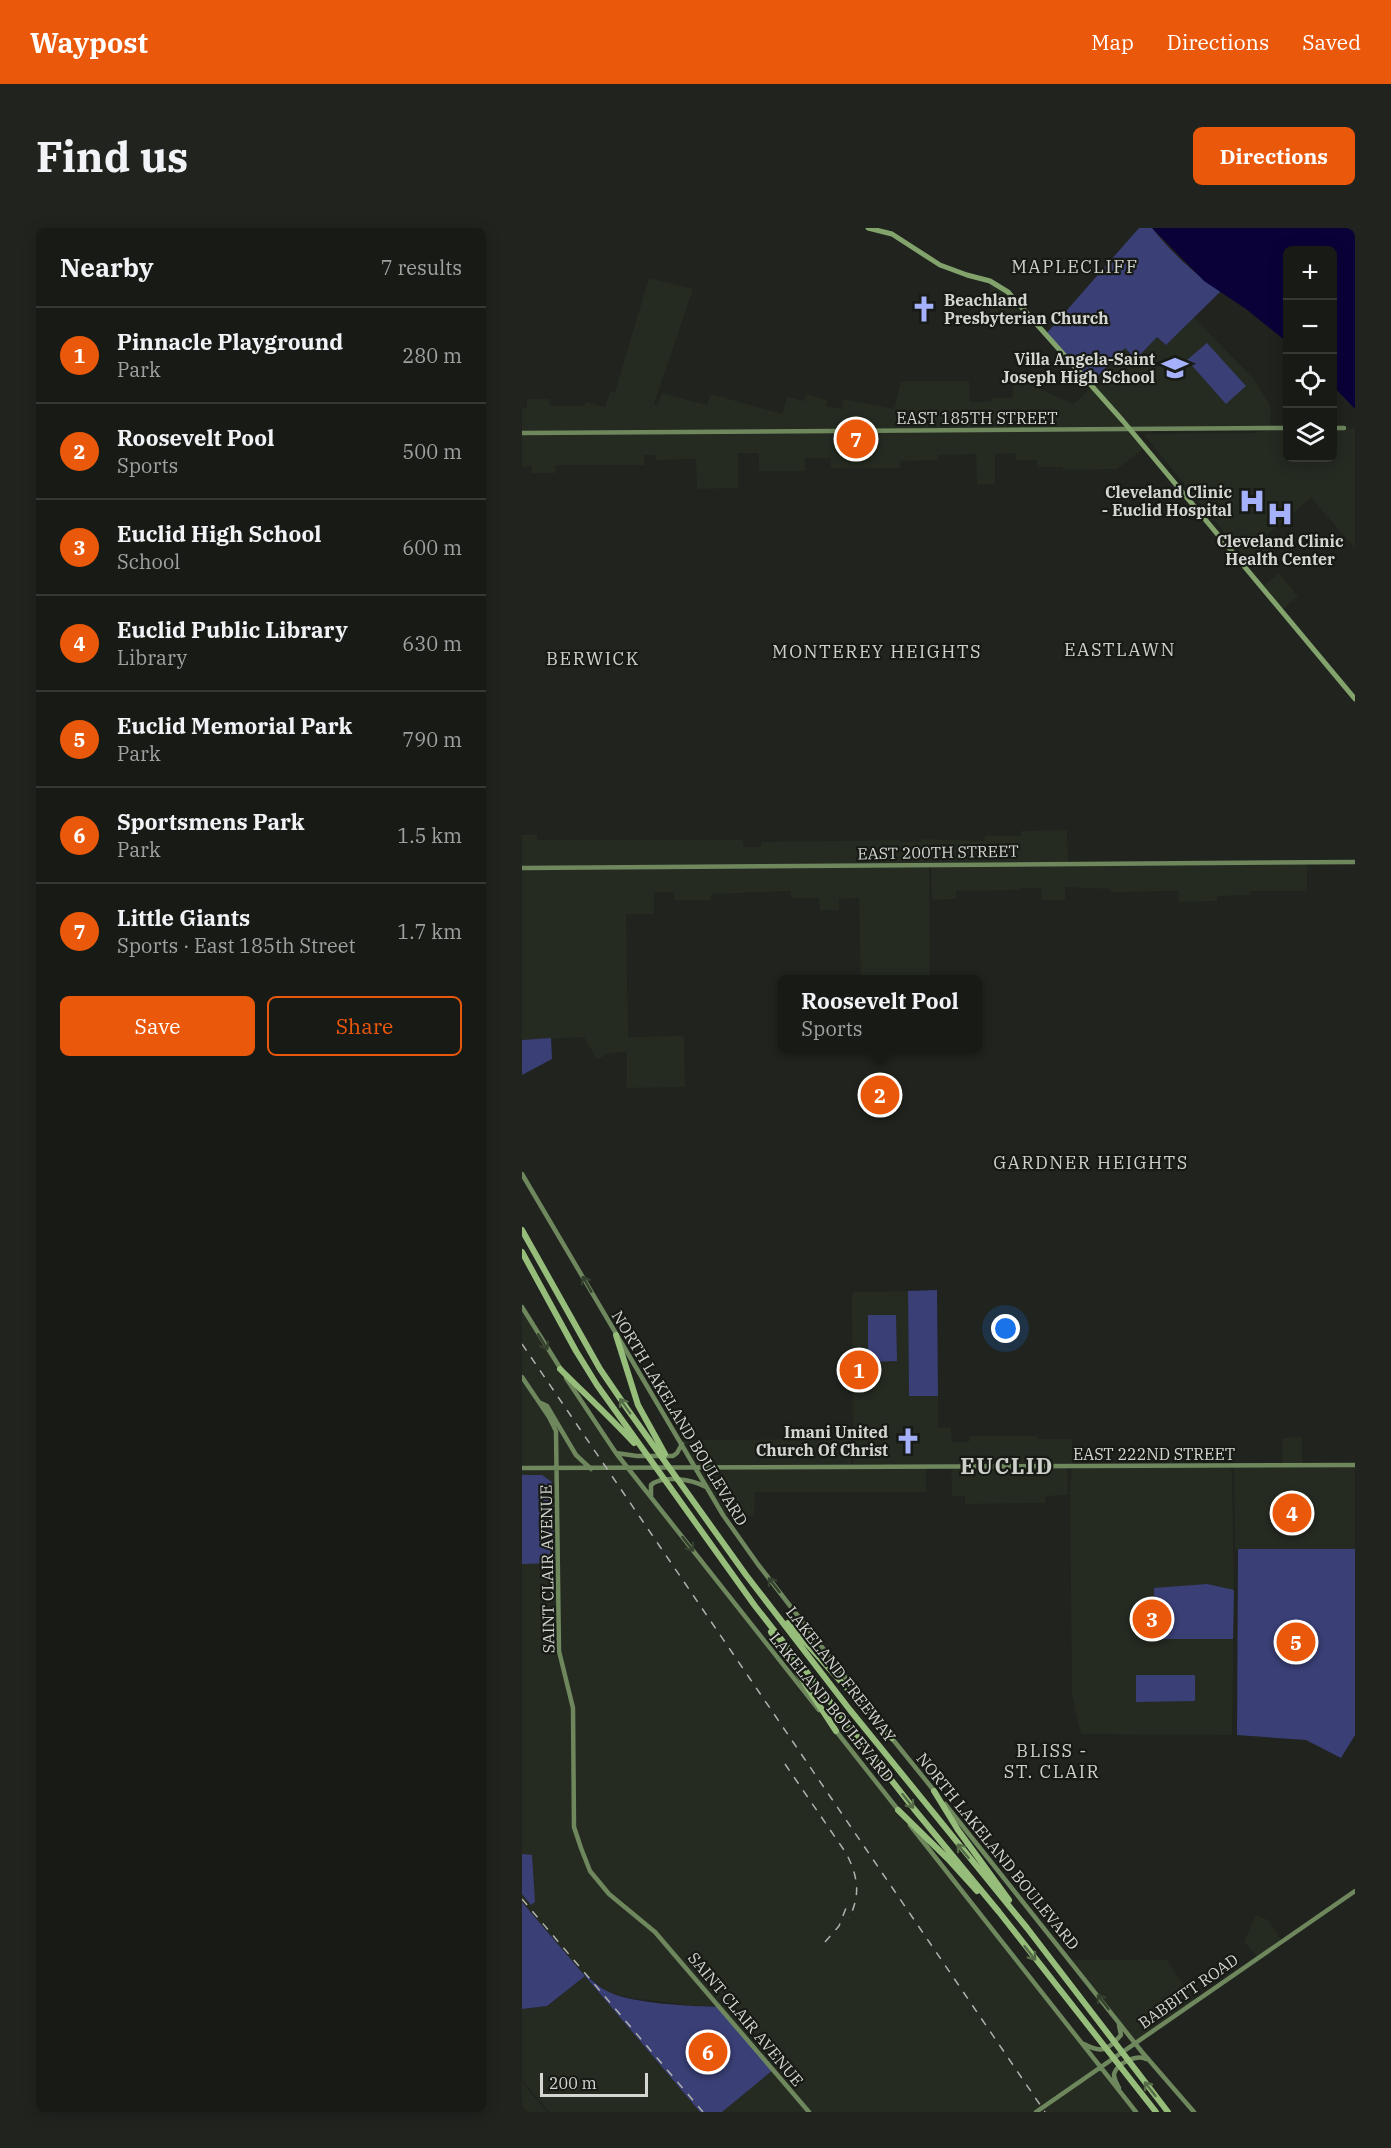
<!DOCTYPE html>
<meta charset="utf-8">
<style>
:root{--surface:#181a16;--page:#21231f;--text:#f1f3f6;--muted:#9fa1a1;--line:#363835;--accent:#ea580c}
body{margin:0;font-family:"IBM Plex Serif",serif;background:var(--page);color:var(--text)}
.controls{position:absolute;right:18px;top:18px;display:grid;overflow:hidden;border-radius:9px;box-shadow:0 3px 15px #0003}
.controls button{width:54px;height:54px;display:grid;place-items:center;padding:0;border:0;border-bottom:2px solid var(--line);background:var(--surface);color:var(--text);font:30px sans-serif}
.scale{position:absolute;left:18px;bottom:15px;width:108px;box-sizing:border-box;padding-left:6px;border:3px solid #d4d6d2;border-top:0;font-size:16px;line-height:21px;white-space:nowrap;color:#d4d6d2;-webkit-text-stroke:4px #171a15;paint-order:stroke}
.you{position:absolute;left:484px;top:1101px;width:21px;height:21px;margin:-15px;border:4px solid #fff;border-radius:50%;background:#1a73e8;box-shadow:0 0 0 9px #1a73e833}
.badge{display:grid;place-items:center;width:39px;height:39px;border-radius:50%;background:var(--accent);color:#fff;font-size:20px;font-weight:700}
.pin{position:absolute;translate:-50% -50%;border:3px solid #fff;box-shadow:0 2px 6px #0006}
.popup{position:absolute;left:256px;top:747px;width:204px;height:78px;box-sizing:border-box;display:grid;place-content:center;border-radius:9px;background:var(--surface);filter:drop-shadow(0 2px 4px #0005);font-size:20px;white-space:nowrap;color:var(--muted)}
.popup b{font-size:22px;color:var(--text)}
.popup::after{content:'';position:absolute;left:50%;top:100%;margin-left:-12px;border:12px solid transparent;border-top-color:var(--surface)}
.list{margin:0;padding:0;list-style:none}
h2{display:flex;justify-content:space-between;align-items:center;height:78px;margin:0;padding:0 24px;font-size:26px}
h2 small{font-size:20px;font-weight:400;color:var(--muted)}
.list li{display:grid;grid-template-columns:39px 1fr auto;gap:18px;align-items:center;box-sizing:border-box;height:96px;padding:0 24px;border-top:2px solid var(--line)}
.list b{display:block;font-size:22px;white-space:nowrap}
.list p{margin:0;font-size:20px;white-space:nowrap;color:var(--muted)}
.list em{font-size:20px;font-style:normal;color:var(--muted)}
.actions{display:flex;gap:12px;padding:18px 24px}
.actions a{flex:1;padding:14px 0;border:2px solid var(--accent);border-radius:9px;text-align:center;font-size:21px;color:var(--accent)}
.actions .main{background:var(--accent);color:#fff}
.icon{flex:none;width:33px;height:33px;fill:none;stroke:currentColor;stroke-width:2;stroke-linecap:round;stroke-linejoin:round}
.map{position:relative;flex:none;width:833px;height:1884px;overflow:hidden;border-radius:9px}
header{display:flex;align-items:center;gap:36px;box-sizing:border-box;height:84px;padding:0 30px;background:var(--accent);color:#fff}
header strong{font-size:28px}
nav{display:flex;gap:33px;margin-inline-start:auto;font-size:21px}
.intro{display:flex;align-items:center;justify-content:space-between;box-sizing:border-box;height:144px;padding:0 36px}
h1{margin:0;font-size:42px}
.button{padding:15px 27px;border-radius:9px;background:var(--accent);color:#fff;font-size:21px;font-weight:700}
main{display:flex;gap:36px;padding:0 36px}
aside{flex:1;background:var(--surface);border-radius:9px;box-shadow:0 3px 15px #0003}
.map>svg:first-child{display:block}
.built{fill:#252b21}
.green{fill:#3a3f76}
.water{fill:#0a0139}
.lines{fill:none;stroke-linecap:round;stroke-linejoin:round}
.secondary{stroke:#6e875d;stroke-width:4.5}
.primary{stroke:#83a36c;stroke-width:5}
.highway{stroke:#96bd7a;stroke-width:6}
.rail{stroke:#b0b2ae;stroke-width:1.5;stroke-dasharray:8 8;stroke-linecap:butt}
.oneway{stroke:#35402e}
.oneway2{stroke:#566c48}
.labels{text-anchor:middle;stroke-width:4.5;stroke-linejoin:round;paint-order:stroke}
.poi-label{font-size:16px;font-weight:bold;fill:#d4d6d2;stroke:#171a15;text-anchor:end}
.street-label{font-size:16px;fill:#d4d6d2;stroke:#171a15}
.neighbourhood-label{font-size:18px;letter-spacing:1.5px;fill:#cdd1ca;stroke:#171a15}
.district-label{font-size:22px;font-weight:bold;letter-spacing:1.5px;fill:#cdd1ca;stroke:#171a15}
</style>
<header>
<strong>Waypost</strong>
<nav><a>Map</a><a>Directions</a><a>Saved</a></nav>
</header>
<div class="intro"><h1>Find us</h1><a class="button">Directions</a></div>
<main>
<aside>
<h2>Nearby<small>7 results</small></h2>
<ul class="list">
<li><span class="badge">1</span><div><b>Pinnacle Playground</b><p>Park</p></div><em>280 m</em></li>
<li><span class="badge">2</span><div><b>Roosevelt Pool</b><p>Sports</p></div><em>500 m</em></li>
<li><span class="badge">3</span><div><b>Euclid High School</b><p>School</p></div><em>600 m</em></li>
<li><span class="badge">4</span><div><b>Euclid Public Library</b><p>Library</p></div><em>630 m</em></li>
<li><span class="badge">5</span><div><b>Euclid Memorial Park</b><p>Park</p></div><em>790 m</em></li>
<li><span class="badge">6</span><div><b>Sportsmens Park</b><p>Park</p></div><em>1.5 km</em></li>
<li><span class="badge">7</span><div><b>Little Giants</b><p>Sports · East 185th Street</p></div><em>1.7 km</em></li>
</ul>
<div class="actions"><a class="main">Save</a><a>Share</a></div>
</aside>
<div class="map">
<svg width="833" height="1884" viewBox="0 0 833 1884">
<rect width="100%" height="100%" fill="#20231e"/>
<path class="built" d="M127,50L171,61L132,176L135,178L140,165L185,177L189,166L260,186L265,169L282,173L284,166L305,172L304,178L320,181L322,171L372,181L379,153H447L448,174H469V170H491V149L551,176L570,159L569,157L603,120L635,109L644,117L672,90L731,150L749,179L748,200L607,201L622,220L595,241L541,242V239H515V232H494V225L473,226V256H455L454,226L416,227V232L378,233V240H309V230H283V243H237V225H216V260L175,261L174,231L134,232L133,227H122V237H33V245H10V238L0,239V180H5V171H27L28,178H62L64,174L83,179L88,163L93,164Z
M468,53L479,58L509,89L501,98H490V94H468Z
M833,200V320L789,270L740,311L752,326L733,342L623,208L626,206L732,205L745,202H765L766,230H810L811,201Z
M757,345L776,368L760,382L740,359Z
M545,602L546,635L785,634V663H728V667L695,668V673L657,674V663L589,664V661L543,659V672H520L519,660H498V662L434,663V671L410,672L409,636L337,640L407,639L408,752L339,751L337,670L317,671V682H298L297,670H269V663L189,666V672H153L152,664H132V686H104L106,809L162,808L163,859L105,860V824L87,825L75,832L62,809L0,812V607H15V612H221L222,619H239V614L378,612V614H399L400,611L462,613L463,608H499V603Z
M386,1063L387,1168H416V1200H429L430,1214H447L448,1208H515V1211H550L551,1238L545,1239L546,1267L524,1268L523,1275L443,1276V1268H430L429,1239H404V1264H233L232,1288L201,1287L157,1212L329,1211V1239H361V1236H332L331,1232L330,1069L331,1064H334Z
M0,1079L74,1197L613,1884H200L251,1842L198,1779L167,1777L109,1770L88,1765L64,1747L63,1748L178,1884H27L0,1852V1781L25,1778L63,1748L0,1674Z
M780,1209V1238L833,1237V1322L713,1321L712,1237H760L761,1210Z
M550,1240H708L710,1244L712,1372L710,1507L559,1506L550,1467L548,1261Z
M734,1687L746,1692L760,1713L735,1729L722,1714Z
M548,1732H645L673,1773L613,1814Z
M0,1854L25,1884H0Z"/>
<path class="green" d="M617,0H630C649,24 673,47 699,63L644,117L635,109L614,131L603,120L568,156L524,106Z
M685,115L724,158L704,176L665,132Z
M29,810L30,831L0,847V812Z
M415,1062L416,1168H387L386,1063Z
M346,1087H374L375,1133L346,1134Z
M0,1247H20L30,1254L33,1335L0,1336Z
M716,1321H833V1507L819,1530L784,1512L715,1507Z
M685,1356L712,1362L711,1411H633L632,1360Z
M614,1447H673V1473L614,1474Z
M0,1626L10,1627L13,1674L9,1677L0,1666Z
M0,1674L63,1748L64,1747C71,1753 78,1760 87,1764C111,1776 170,1778 198,1779L251,1842L200,1884H178L63,1748L25,1778L0,1781Z"/>
<path class="water" d="M630,0H833V181L811,158L810,22H766L765,114L724,81L682,53Z
M349,861H368V877H357V872H348Z"/>
<g class="lines">
<path class="secondary" d="M810,200H822
M0,205L766,200
M0,640L833,634
M0,946L201,1287L235,1335L354,1489
M0,1079L40,1143
M0,1149L27,1189L34,1203L37,1423L51,1480L52,1599L59,1620L68,1643L87,1666L133,1704L287,1884
M44,1150L94,1225L297,1482
M19,1175L25,1178L54,1227L69,1241
M94,1225L115,1228H151L155,1225L160,1216
M0,1240L833,1237
M129,1268V1257C141,1246 171,1252 184,1259
M314,1503L377,1583
M368,1508L414,1565
M423,1576L620,1824L672,1884
M388,1597L614,1884
M562,1816C580,1826 586,1822 599,1807L597,1797
M597,1860C595,1856 592,1851 592,1846C595,1835 615,1826 624,1831
M514,1884L833,1663"/>
<path class="primary" d="M346,0L370,6L418,37L445,47L468,53L486,64L601,193L833,471"/>
<path class="highway" d="M0,1002L78,1141L106,1182L224,1347L328,1482L505,1700L646,1884
M0,1024L54,1123L75,1157L233,1378L392,1581L477,1684L634,1884
M94,1107L116,1177L143,1226
M38,1141C63,1166 88,1189 112,1215
M266,1395L370,1510
M249,1404L314,1503
M412,1563L436,1602L487,1672
M376,1582L426,1631L455,1663"/>
<path class="rail" d="M0,1116L523,1884
M263,1536L324,1625C336,1648 339,1667 327,1690
M0,1671L181,1884
M303,1714L317,1698L324,1680"/>
</g>
<defs><path id="oneway-shaft" d="M-6 0H5M1.5-3L5.5 0L1.5 3" fill="none" stroke-width="1.6" stroke-linecap="round" stroke-linejoin="round" transform="scale(1.5)"/></defs>
<g class="oneway">
<use href="#oneway-shaft" transform="translate(65 1056) rotate(-120)"/>
<use href="#oneway-shaft" transform="translate(21 1114) rotate(58)"/>
<use href="#oneway-shaft" transform="translate(166 1316) rotate(52)"/>
<use href="#oneway-shaft" transform="translate(252 1357) rotate(-128)"/>
<use href="#oneway-shaft" transform="translate(581 1774) rotate(-128)"/>
</g>
<g class="oneway2">
<use href="#oneway-shaft" transform="translate(103 1178) rotate(-125)"/>
<use href="#oneway-shaft" transform="translate(386 1573) rotate(52)"/>
<use href="#oneway-shaft" transform="translate(441 1623) rotate(-129)"/>
<use href="#oneway-shaft" transform="translate(508 1725) rotate(52)"/>
<use href="#oneway-shaft" transform="translate(628 1861) rotate(-128)"/>
</g>
<defs>
<g id="church-bare" transform="scale(2.07)"><path d="M-1.2-6h2.4v3.5h3.3v2.4h-3.3V6h-2.4V-.1h-3.3v-2.4h3.3Z" fill="#a6b1fc" stroke="#171a15" stroke-width="2.5" paint-order="stroke"/></g>
<g id="school-bare" transform="scale(2.07)"><path d="M0-5L7-2L0 1L-7-2ZM-4 1L0 2.5L4 1V4Q0 6-4 4Z" fill="#a6b1fc" stroke="#171a15" stroke-width="2.5" paint-order="stroke"/></g>
<g id="hospital-bare" transform="scale(2.07)"><path d="M-5-5h3v3.5h4V-5h3V5h-3V1.5h-4V5h-3Z" fill="#a6b1fc" stroke="#171a15" stroke-width="2.5" paint-order="stroke"/></g>
</defs>
<g fill-rule="evenodd">
<use href="#church-bare" x="402" y="81"/>
<use href="#school-bare" x="653" y="140"/>
<use href="#hospital-bare" x="730" y="273"/>
<use href="#hospital-bare" x="758" y="286"/>
<use href="#church-bare" x="386" y="1213"/>
</g>
<g class="labels">
<g class="poi-label">
<text x="422" y="78" text-anchor="start">Beachland<tspan x="422" dy="18">Presbyterian Church</tspan></text>
<text x="633" y="137">Villa Angela-Saint<tspan x="633" dy="18">Joseph High School</tspan></text>
<text x="710" y="270">Cleveland Clinic<tspan x="710" dy="18">- Euclid Hospital</tspan></text>
<text x="758" y="319" text-anchor="middle">Cleveland Clinic<tspan x="758" dy="18">Health Center</tspan></text>
<text x="366" y="1210">Imani United<tspan x="366" dy="18">Church Of Christ</tspan></text>
</g>
<g class="street-label">
<text x="455" y="196">EAST 185TH STREET</text>
<text transform="translate(416 624) rotate(-1)" y="6">EAST 200TH STREET</text>
<text transform="translate(158 1190) rotate(59)" y="6">NORTH LAKELAND BOULEVARD</text>
<text x="632" y="1232">EAST 222ND STREET</text>
<text transform="translate(25 1341) rotate(-91)" y="6">SAINT CLAIR AVENUE</text>
<text transform="translate(319 1446) rotate(52)" y="6">LAKELAND FREEWAY</text>
<text transform="translate(310 1479) rotate(51)" y="6">LAKELAND BOULEVARD</text>
<text transform="translate(476 1623) rotate(51)" y="6">NORTH LAKELAND BOULEVARD</text>
<text transform="translate(666 1763) rotate(-35)" y="6">BABBITT ROAD</text>
<text transform="translate(224 1791) rotate(50)" y="6">SAINT CLAIR AVENUE</text>
</g>
<g class="neighbourhood-label">
<text x="553" y="45">MAPLECLIFF</text>
<text x="598" y="428">EASTLAWN</text>
<text x="355" y="430">MONTEREY HEIGHTS</text>
<text x="71" y="437">BERWICK</text>
<text x="569" y="941">GARDNER HEIGHTS</text>
<text x="530" y="1529">BLISS -<tspan x="530" dy="21">ST. CLAIR</tspan></text>
</g>
<g class="district-label">
<text x="485" y="1246">EUCLID</text>
</g>
</g>
</svg>
<div class="controls">
<button>+</button>
<button>−</button>
<button><svg class="icon" aria-label="locate" viewBox="0 0 24 24"><circle cx="12" cy="12" r="6"/><path d="M12 2v4M12 18v4M2 12h4M18 12h4"/></svg></button>
<button><svg class="icon" aria-label="layers" viewBox="0 0 24 24"><path d="M12 4l9 5-9 5-9-5zM3 14l9 5 9-5"/></svg></button>
</div>
<div class="scale">200 m</div>
<div class="you"></div>
<div class="pin badge" style="left:337px;top:1142px">1</div>
<div class="pin badge" style="left:358px;top:867px">2</div>
<div class="popup"><b>Roosevelt Pool</b>Sports</div>
<div class="pin badge" style="left:630px;top:1391px">3</div>
<div class="pin badge" style="left:770px;top:1285px">4</div>
<div class="pin badge" style="left:774px;top:1414px">5</div>
<div class="pin badge" style="left:186px;top:1824px">6</div>
<div class="pin badge" style="left:334px;top:211px">7</div>
</div>
</main>
